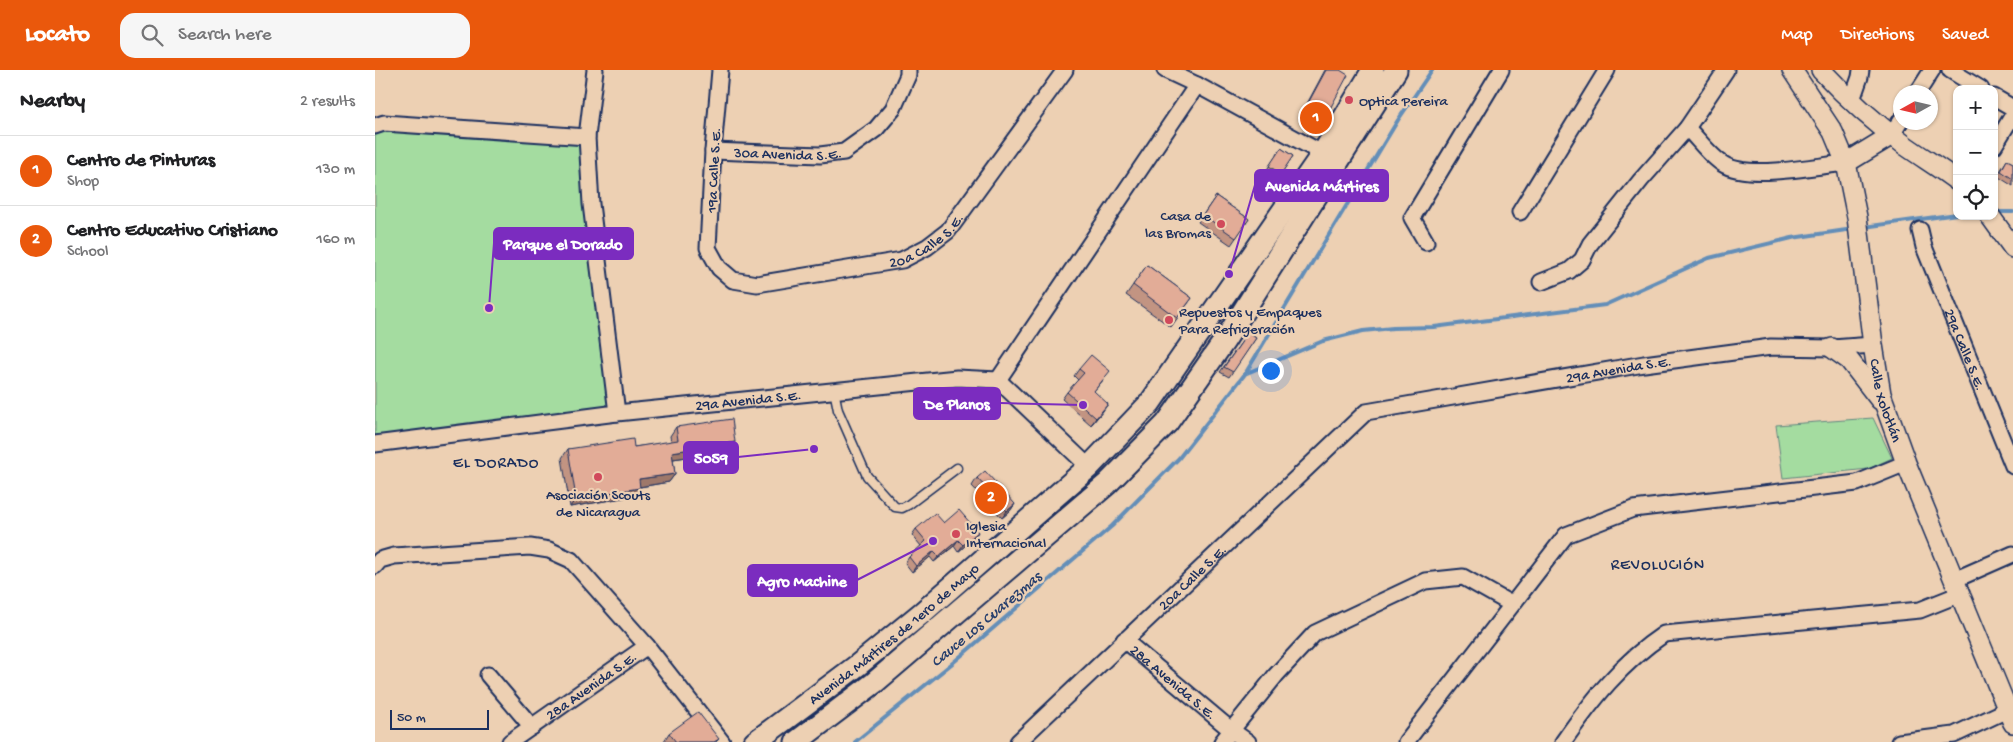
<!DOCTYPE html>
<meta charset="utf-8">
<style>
:root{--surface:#fff;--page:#f6f6f6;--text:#202124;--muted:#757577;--line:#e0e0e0;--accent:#ea580c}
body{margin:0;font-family:"Gochi Hand",sans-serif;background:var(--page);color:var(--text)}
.controls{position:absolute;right:15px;top:15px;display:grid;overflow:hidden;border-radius:10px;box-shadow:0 1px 4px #0004}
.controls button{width:45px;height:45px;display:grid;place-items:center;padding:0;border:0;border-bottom:1px solid var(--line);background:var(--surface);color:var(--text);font:25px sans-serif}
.compass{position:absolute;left:1518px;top:15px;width:45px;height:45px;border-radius:50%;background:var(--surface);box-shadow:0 1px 4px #0004;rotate:262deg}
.scale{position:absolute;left:15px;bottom:12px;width:99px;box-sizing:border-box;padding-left:5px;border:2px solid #1b2f5e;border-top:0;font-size:14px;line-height:18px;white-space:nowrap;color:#1b2f5e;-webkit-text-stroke:4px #edd0b3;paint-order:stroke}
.you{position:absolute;left:895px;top:300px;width:18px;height:18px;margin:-12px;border:4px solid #fff;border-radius:50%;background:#1a73e8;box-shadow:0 0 0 8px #1a73e833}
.badge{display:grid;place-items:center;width:32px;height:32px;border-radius:50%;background:var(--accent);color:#fff;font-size:16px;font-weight:700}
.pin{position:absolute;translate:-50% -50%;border:2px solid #fff;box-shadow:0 1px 5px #0006}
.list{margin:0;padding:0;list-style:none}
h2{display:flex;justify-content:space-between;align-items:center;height:65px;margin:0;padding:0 20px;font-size:21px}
h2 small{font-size:16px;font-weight:400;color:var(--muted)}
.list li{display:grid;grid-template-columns:32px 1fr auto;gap:15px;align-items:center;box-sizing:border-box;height:70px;padding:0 20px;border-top:1px solid var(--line)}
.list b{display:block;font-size:19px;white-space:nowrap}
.list p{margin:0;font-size:16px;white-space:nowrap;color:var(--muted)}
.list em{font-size:16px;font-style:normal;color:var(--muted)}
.icon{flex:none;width:28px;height:28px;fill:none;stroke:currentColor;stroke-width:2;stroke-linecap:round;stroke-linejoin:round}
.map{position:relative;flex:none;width:1638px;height:672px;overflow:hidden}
header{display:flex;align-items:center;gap:30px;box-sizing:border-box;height:70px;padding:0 25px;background:var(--accent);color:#fff}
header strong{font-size:24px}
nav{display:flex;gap:28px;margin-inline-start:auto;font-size:18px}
.search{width:350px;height:45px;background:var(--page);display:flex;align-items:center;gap:12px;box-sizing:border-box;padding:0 18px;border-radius:15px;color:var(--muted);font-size:19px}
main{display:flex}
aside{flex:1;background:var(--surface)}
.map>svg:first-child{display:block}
.green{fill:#a4dca0;stroke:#60867f}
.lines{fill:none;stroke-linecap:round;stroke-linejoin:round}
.stream{stroke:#648eb8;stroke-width:4}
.service-casing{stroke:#1b2f5e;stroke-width:11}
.minor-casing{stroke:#1b2f5e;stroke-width:19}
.tertiary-casing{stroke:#1b2f5e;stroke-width:22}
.secondary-casing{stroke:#1b2f5e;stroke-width:25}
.service{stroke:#edd0b3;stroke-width:8}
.minor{stroke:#edd0b3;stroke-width:15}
.tertiary{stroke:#edd0b3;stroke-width:19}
.secondary{stroke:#edd0b3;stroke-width:21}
.wall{fill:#c29482;stroke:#1b2f5e}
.shaded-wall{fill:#9e786a;stroke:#1b2f5e}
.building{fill:#e2ac97;stroke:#1b2f5e}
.poi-dot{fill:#d1495b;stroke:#edd0b3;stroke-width:2}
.labels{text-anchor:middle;stroke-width:4.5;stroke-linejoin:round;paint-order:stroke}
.poi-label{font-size:15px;fill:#1b2f5e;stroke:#edd0b3;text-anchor:start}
.street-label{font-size:15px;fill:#1b2f5e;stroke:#edd0b3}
.neighbourhood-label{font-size:16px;letter-spacing:1px;fill:#1b2f5e;stroke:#edd0b3}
.water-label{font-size:16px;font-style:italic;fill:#273f6d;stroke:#edd0b3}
.leader{fill:none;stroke:#7b2cbf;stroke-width:2}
.callout-dot{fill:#7b2cbf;stroke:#edd0b3;stroke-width:2}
.callout{fill:#7b2cbf;stroke:#7b2cbf;stroke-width:2}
.callout-label{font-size:16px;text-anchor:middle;font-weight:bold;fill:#fff}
</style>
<header>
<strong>Locato</strong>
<div class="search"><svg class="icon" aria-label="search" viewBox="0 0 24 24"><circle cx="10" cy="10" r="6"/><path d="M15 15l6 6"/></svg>Search here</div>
<nav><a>Map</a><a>Directions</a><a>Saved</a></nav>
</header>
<main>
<aside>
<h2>Nearby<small>2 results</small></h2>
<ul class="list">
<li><span class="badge">1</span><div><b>Centro de Pinturas</b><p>Shop</p></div><em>130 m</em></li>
<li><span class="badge">2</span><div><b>Centro Educativo Cristiano</b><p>School</p></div><em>160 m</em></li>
</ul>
</aside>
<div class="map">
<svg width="1638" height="672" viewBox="0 0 1638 672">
<rect width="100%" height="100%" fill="#edd0b3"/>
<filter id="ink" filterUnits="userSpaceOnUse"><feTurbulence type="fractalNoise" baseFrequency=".02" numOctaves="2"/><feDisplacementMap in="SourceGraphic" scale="10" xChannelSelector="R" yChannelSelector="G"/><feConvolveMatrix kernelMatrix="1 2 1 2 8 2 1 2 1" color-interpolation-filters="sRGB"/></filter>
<g filter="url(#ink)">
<path class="green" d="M0,56L212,67L242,343L0,374Z
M1498,348L1517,388L1493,399L1408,408L1401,355Z"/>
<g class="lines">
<path class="stream" d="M1620,142H1638
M1489,157L1582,144
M872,303L948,271L988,261L1018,258L1059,257L1230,235L1334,188L1417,168L1478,159
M480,672L580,591L737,456L804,388L870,304L1023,50L1057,0"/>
<g class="service-casing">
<path id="service" d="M459,320L463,340L492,406L520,437L527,438L533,435L582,398"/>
</g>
<g class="minor-casing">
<g id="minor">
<path d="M220,0L212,67L216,134L242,343"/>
<path id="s1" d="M345,0L338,81L333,178L344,198L358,210L382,214L527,190L552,177L573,161L690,0"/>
<path d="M790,0L822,15L956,88"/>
<path d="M1575,0L1606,19"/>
<path d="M1543,22L1557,0"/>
<path d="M1619,27L1638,38"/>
<path d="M1477,30L1485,7L1486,0"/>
<path d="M0,56L9,53L212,67"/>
<path d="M1312,58C1323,69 1336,87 1348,94C1373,110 1440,96 1471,93"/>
<path d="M1517,65L1526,50"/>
<path d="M1619,76L1638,45"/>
<path id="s2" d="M338,81L445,85L469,82L501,59L518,39L533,5V0"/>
<path d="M1145,142L1232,0"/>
<path id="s3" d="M1545,160L1549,177L1638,396"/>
<path d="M1051,172L1037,148L1126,0"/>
<path d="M1166,212L1194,201L1207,190L1215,174L1266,110L1312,58L1351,0"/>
<path d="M623,310L822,15"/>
<path id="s4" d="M0,374L242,343L582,308L623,310L714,397"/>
<path d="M0,496L5,490L19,486L155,477L174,480L196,490L272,576L347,672"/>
<path d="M1579,510L1638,484"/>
<path id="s5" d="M749,570L856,660L873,672"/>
<path d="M113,605L157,657"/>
<path id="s6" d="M135,672L272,576"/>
<path id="s7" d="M643,672L991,342L1269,294L1396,277L1457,278L1498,275"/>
<path d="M847,672L901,605L940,563L1050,511L1088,507L1136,534"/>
<path d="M1031,672L1191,465L1258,439L1482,413L1531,393"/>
<path d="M1188,672C1218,629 1246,593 1289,564L1545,540L1585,524"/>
<path d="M1524,672L1579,665L1632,640"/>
</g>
</g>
<g class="tertiary-casing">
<g id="tertiary">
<path id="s8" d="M1417,0L1458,62L1471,93L1482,147L1498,275L1506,324L1531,393L1638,653"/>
<path d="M1446,0C1471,27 1501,54 1531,76C1548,88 1565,98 1582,111"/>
<path d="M1471,93L1517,65"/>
<path d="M1615,146L1638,178"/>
<path d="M1457,278L1474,290L1505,330"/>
</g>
</g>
<g class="secondary-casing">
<g id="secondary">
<path id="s9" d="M380,672L483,595L548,542L714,397L775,333L948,83L998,0"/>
<path d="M421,672L499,613L732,414L792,353L850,270L1021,0"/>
</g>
</g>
<use href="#service" class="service"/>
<use href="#minor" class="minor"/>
<use href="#tertiary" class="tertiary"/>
<use href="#secondary" class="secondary"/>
</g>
<path class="wall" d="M950,0H965L950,48L945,55L926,45Z
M906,78L918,86L903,108L891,101Z
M1632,90L1638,93V116L1622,106Z
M841,126L874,149L856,175L823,152Z
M772,195L817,228L796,257L751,225Z
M873,263L881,268L854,307L845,302Z
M704,299L730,308L719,321L728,341L716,355L687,329L692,322L703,310L699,306Z
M301,357L360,372L354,381L298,389L300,404L294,412L265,417L259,426L195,437L187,388L193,379L259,377L296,372L295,366Z
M602,408L640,434L635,441L627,448L597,416Z
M541,459L603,462L598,469L583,482L579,476L559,492L555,487L537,502L530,493L534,487L546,476L537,465Z
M294,663L344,669L341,672H290L289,671Z"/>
<path class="shaded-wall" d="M733,334L728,341L716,355L721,348Z
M360,372L354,381L291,390L297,382Z
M300,404L294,412L258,418L264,409Z
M265,418L259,426L195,437L201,428Z
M640,434L635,441L627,448L632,441Z
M603,462L598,469L583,482L588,475Z
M583,470L579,476L559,492L564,486Z
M559,481L555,487L537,502L541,496Z"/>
<path class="building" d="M951,0H965L973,5L950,48L931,37Z
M906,78L918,86L906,104L894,96Z
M1632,90L1638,93V109L1626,101Z
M841,126L874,149L861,168L828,145Z
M772,195L817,228L802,248L758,215Z
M873,263L881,268L858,302L849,297Z
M716,285L735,301L719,321L733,334L721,348L692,322L709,303L704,299Z
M357,349L360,372L297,382L300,404L264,409L265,418L201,428L193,379L258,369L259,377L303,370L301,357Z
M610,401L640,434L632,441L602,408Z
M584,440L603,462L588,475L583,470L564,486L559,481L541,496L534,487L551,471L541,459L560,443L569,453Z
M323,642L344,669L339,672H301L294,663Z"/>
</g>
<g class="poi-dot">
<circle cx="974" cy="30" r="5"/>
<circle cx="846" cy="154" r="5"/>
<circle cx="794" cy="250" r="5"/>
<circle cx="223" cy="407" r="5"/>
<circle cx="581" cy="464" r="5"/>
</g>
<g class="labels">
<g class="poi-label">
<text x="984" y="35">Optica Pereira</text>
<text x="836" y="150" text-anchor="end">Casa de<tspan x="836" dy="17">las Bromas</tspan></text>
<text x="804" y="246">Repuestos y Empaques<tspan x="804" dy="17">Para Refrigeración</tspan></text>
<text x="223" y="429" text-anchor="middle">Asociación Scouts<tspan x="223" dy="17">de Nicaragua</tspan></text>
<text x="591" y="460">Iglesia<tspan x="591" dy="17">Internacional</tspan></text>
</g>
<g class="street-label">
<text dy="5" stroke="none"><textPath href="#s2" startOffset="75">30a Avenida S.E.</textPath></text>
<text transform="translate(338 100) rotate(-87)" y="5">19a Calle S.E.</text>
<text dy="5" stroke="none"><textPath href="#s1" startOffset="422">20a Calle S.E.</textPath></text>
<text dy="5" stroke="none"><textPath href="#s3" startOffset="128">29a Calle S.E.</textPath></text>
<text dy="5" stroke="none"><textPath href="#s7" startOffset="736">29a Avenida S.E.</textPath></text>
<text dy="5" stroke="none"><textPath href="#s4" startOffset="376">29a Avenida S.E.</textPath></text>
<text dy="5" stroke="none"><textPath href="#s8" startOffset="349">Calle Xolotlán</textPath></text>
<text dy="5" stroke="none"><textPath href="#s7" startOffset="240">20a Calle S.E.</textPath></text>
<text dy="5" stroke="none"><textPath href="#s9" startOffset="176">Avenida Mártires de 1ero de Mayo</textPath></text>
<text dy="5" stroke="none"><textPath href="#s5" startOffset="65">28a Avenida S.E.</textPath></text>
<text dy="5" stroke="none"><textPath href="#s6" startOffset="99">28a Avenida S.E.</textPath></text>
</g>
<g class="neighbourhood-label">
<text x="121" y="397">EL DORADO</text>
<text x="1283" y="499">REVOLUCIÓN</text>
</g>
<g class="water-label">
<text transform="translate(610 548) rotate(-40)" y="6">Cauce Los Cuarezmas</text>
</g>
</g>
<path class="leader" d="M854 204L880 115M114 238L119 173M708 335L625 333M439 379L363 387M558 471L482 510"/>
<g class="callout-dot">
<circle cx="854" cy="204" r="5"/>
<circle cx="114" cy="238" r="5"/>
<circle cx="708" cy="335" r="5"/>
<circle cx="439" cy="379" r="5"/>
<circle cx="558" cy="471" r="5"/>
</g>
<g class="callout">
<rect x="880" y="100" width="133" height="31" rx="5"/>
<rect x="119" y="158" width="139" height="31" rx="5"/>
<rect x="539" y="318" width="86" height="31" rx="5"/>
<rect x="309" y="372" width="54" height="31" rx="5"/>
<rect x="373" y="495" width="109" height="31" rx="5"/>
</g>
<g class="callout-label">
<text x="947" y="121">Avenida Mártires</text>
<text x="188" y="179">Parque el Dorado</text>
<text x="582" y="339">De Planos</text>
<text x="336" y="393">5059</text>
<text x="427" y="516">Agro Machine</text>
</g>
</svg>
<div class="controls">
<button>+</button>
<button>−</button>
<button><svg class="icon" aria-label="locate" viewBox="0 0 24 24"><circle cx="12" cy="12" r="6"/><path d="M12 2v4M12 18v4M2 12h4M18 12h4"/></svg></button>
</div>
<svg class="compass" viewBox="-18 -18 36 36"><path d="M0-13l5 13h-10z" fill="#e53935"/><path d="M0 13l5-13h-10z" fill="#757577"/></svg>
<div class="scale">50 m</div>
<div class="you"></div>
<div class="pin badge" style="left:941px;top:48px">1</div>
<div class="pin badge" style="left:616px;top:428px">2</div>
</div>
</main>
